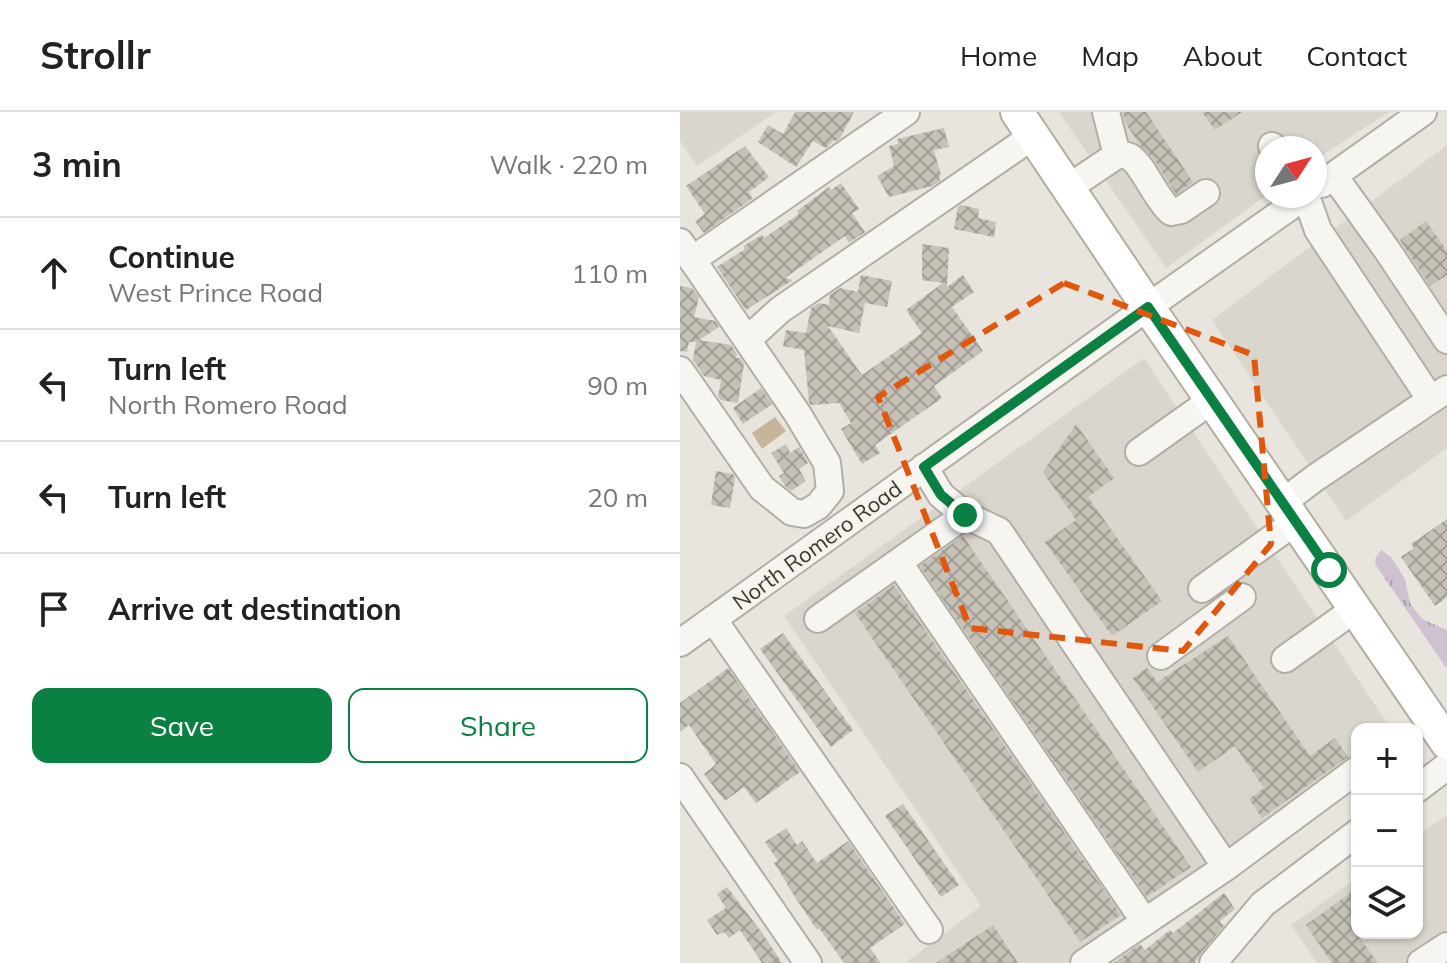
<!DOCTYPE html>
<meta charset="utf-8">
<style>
:root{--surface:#fff;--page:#f6f6f6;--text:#222;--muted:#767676;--line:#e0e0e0;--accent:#0b8043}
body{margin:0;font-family:Mulish,sans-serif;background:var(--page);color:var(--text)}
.controls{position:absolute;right:24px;bottom:24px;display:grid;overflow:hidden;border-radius:16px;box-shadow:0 2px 6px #0004}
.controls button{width:72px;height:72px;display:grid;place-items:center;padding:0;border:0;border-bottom:2px solid var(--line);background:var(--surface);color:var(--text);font:40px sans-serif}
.compass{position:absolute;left:575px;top:24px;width:72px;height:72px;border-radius:50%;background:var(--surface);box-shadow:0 2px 6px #0004;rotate:54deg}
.stop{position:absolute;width:24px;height:24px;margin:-18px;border:6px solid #0b8043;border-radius:50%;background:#fff}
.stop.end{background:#0b8043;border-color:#fff;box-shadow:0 2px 8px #0008}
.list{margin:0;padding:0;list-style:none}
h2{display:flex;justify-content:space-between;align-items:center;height:104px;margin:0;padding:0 32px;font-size:34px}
h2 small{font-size:26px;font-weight:400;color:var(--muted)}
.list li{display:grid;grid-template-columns:52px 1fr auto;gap:24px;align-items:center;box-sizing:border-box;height:112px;padding:0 32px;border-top:2px solid var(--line)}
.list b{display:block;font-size:30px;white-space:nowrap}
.list p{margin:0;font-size:26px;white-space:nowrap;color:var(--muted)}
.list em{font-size:26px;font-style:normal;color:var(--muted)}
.actions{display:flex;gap:16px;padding:24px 32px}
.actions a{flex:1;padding:18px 0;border:2px solid var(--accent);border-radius:16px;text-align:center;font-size:28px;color:var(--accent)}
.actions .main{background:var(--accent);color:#fff}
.icon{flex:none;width:44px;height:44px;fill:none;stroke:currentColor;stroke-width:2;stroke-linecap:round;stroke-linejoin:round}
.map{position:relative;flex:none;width:767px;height:851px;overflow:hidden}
header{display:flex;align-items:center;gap:48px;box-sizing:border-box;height:112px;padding:0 40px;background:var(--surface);border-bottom:2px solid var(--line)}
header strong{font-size:38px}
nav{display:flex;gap:44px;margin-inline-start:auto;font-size:28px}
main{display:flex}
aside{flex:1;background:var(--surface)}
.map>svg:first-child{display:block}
.built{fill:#dad6cd}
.grass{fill:url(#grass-tufts)}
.water{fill:#c7b59b}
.building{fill:url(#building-cross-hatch)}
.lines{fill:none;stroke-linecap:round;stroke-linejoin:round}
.minor-casing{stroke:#b2aea5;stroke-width:30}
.major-casing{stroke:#b4ad9f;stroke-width:36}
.minor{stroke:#f7f5f2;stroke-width:26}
.major{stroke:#fff;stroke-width:32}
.route{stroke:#0b8043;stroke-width:10}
.marked{fill:none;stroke:#e0570d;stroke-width:6;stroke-dasharray:16 10;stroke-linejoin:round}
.labels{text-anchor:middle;stroke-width:6;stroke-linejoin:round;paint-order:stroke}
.street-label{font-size:22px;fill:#3f3929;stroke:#f6f3ef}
</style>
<header>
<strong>Strollr</strong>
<nav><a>Home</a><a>Map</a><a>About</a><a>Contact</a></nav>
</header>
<main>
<aside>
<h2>3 min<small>Walk · 220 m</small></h2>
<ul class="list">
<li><svg class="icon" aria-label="ahead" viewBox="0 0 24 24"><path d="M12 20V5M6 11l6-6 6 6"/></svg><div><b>Continue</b><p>West Prince Road</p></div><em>110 m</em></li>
<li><svg class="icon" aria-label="left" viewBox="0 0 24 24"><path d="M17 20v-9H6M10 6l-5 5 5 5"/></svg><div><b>Turn left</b><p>North Romero Road</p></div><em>90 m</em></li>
<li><svg class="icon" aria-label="left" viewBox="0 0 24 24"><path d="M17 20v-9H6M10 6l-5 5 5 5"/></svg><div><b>Turn left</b></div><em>20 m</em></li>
<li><svg class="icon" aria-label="arrive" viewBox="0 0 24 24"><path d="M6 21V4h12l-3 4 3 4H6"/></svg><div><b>Arrive at destination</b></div></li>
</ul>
<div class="actions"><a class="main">Save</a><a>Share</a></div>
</aside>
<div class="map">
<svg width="767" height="851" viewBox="0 0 767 851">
<defs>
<pattern id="grass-tufts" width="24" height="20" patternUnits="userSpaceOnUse" patternTransform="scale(2)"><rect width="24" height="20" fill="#cfc1d2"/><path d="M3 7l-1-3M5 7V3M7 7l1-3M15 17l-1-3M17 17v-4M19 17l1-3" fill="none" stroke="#a99eaa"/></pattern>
<pattern id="building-cross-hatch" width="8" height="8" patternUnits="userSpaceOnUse" patternTransform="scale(2)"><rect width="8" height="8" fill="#c5c1b7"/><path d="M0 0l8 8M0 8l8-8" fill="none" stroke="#a19e95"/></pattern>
</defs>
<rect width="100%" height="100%" fill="#e8e5df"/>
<path class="built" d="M0,0H96L17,54L0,29Z
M379,0H709L635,48V36H587V83L486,156Z
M767,33V336L666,409L532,208Z
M464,246L711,617H677V673L418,851H225L301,794L104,504Z
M767,703V851H637L611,813L677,766V821H737V723Z"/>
<path class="grass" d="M701,438L711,445L725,467L730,491L742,507L767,518V557L695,452L696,445Z"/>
<path class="water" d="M95,305L106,319L82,337L72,321Z"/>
<path class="building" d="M115,0H174L160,26L156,29L154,28L146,36L133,29L116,55L78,30L88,13L103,22Z
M443,0H466L513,70L496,82L473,46L460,33L445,10Z
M522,0H562L535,18Z
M264,16L269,35L254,38L261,63L259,64L260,69L252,74L209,85L197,64L214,54L209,34L218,32L217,27Z
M65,34L89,65L69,80L73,86L24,121L15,109L25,102L6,74Z
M161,71L179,97L172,101L185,120L169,131L165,124L105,166L113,168L66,198L37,155L65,137L63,134L82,123L84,126L119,102L117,99L149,75L151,78Z
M281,93L299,97L298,106L316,110L314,125L274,117L278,95Z
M746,109L767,139V163L750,174L720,128Z
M242,132L269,136L267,175L283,163L294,180L272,195L303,239L254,274L262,286L195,333L200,341L182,352L161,317L171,311L159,291L131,293L129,290L124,238L103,234L106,218L126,221L131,196L139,191L149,193L150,183L160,176L178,180L181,163L212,169L207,195L185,191L179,221L148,214L182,263L242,221L226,198L263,171L242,168Z
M0,174L12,176L19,185L14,205L35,209L39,215L19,228L51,233L57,242L56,246H60L64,252L58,291L41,288L38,285L41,268L24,264L13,248L16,230H9L7,240L0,239Z
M81,276L92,292L63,312L53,296Z
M396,312L434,366L408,385L482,489L432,524L365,430L396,408L363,360Z
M106,332L110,341L119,335L128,351L119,357L126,369L111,379L105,374L99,364L104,361L91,341Z
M36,359L53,362L55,365L50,396L31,393Z
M767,407V485L755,494L721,445L734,436L731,432Z
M283,424L511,755L467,785L240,454Z
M214,473L441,803L400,830L175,501Z
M103,521L173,618L151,635L80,537Z
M548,524L630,644L655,626L668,645L582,706L569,687L584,676L555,634L518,660L453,566L467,556L477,570Z
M48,556L120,660L76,691L64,675L45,689L24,662L36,652L9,613L0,620V591Z
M223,692L279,773L261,785L205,704Z
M106,716L117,733L122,729L137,751L168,729L225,812L190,836L201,851H164L139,816L137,818L107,773H108L94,751L98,749L85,730Z
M47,775L83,822L102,851H82L60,818L49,826L44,820L37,823L27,808L46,796L37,782Z
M677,776V822L698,851H652L626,813Z
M544,781L555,797L540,809L544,814L521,841L515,851H433L460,832L465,838L490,818L493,821Z
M313,813L338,851H256Z"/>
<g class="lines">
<g class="minor-casing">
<path id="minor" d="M426,0L437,43
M592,34L593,36
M654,64L707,138L767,228
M642,72L743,0
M388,76L437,43C444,43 444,42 450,45C463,53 476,87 491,100L501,98L526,81
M626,84L638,118L751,288
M0,130L117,301L147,351L150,379L138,394L124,402L112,400L82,376L0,258
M12,148L226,0
M67,228L100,198L353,24
M459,340L532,288
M244,355L261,383L285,403L319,419L546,755L404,851
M602,391L635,366L767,277
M219,451L465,810
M522,477L615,410
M33,507L249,818
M138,507L285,403
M0,531L468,195L625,84
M481,544L562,485
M605,547L675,497
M0,665L128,851
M737,677L767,654
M546,755L677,658
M533,851L583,792L677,721
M741,851L767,834"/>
</g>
<g class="major-casing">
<path id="major" d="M337,0L468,195L767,631"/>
</g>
<use href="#minor" class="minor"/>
<use href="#major" class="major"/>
</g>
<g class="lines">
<path class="route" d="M285,403L261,383L244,355L468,195L649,458"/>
</g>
<path class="marked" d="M384,171L574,243L591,432L503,539L290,516L198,285Z"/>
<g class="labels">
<g class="street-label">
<text transform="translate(137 433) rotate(-36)" y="8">North Romero Road</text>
</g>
</g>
</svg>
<div class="controls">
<button>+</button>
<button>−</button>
<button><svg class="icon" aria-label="layers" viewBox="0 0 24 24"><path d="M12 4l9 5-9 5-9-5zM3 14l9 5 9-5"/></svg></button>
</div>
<svg class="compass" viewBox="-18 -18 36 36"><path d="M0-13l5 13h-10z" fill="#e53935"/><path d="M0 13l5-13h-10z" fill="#767676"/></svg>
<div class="stop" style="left:649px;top:458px"></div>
<div class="stop end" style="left:285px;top:403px"></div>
</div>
</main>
